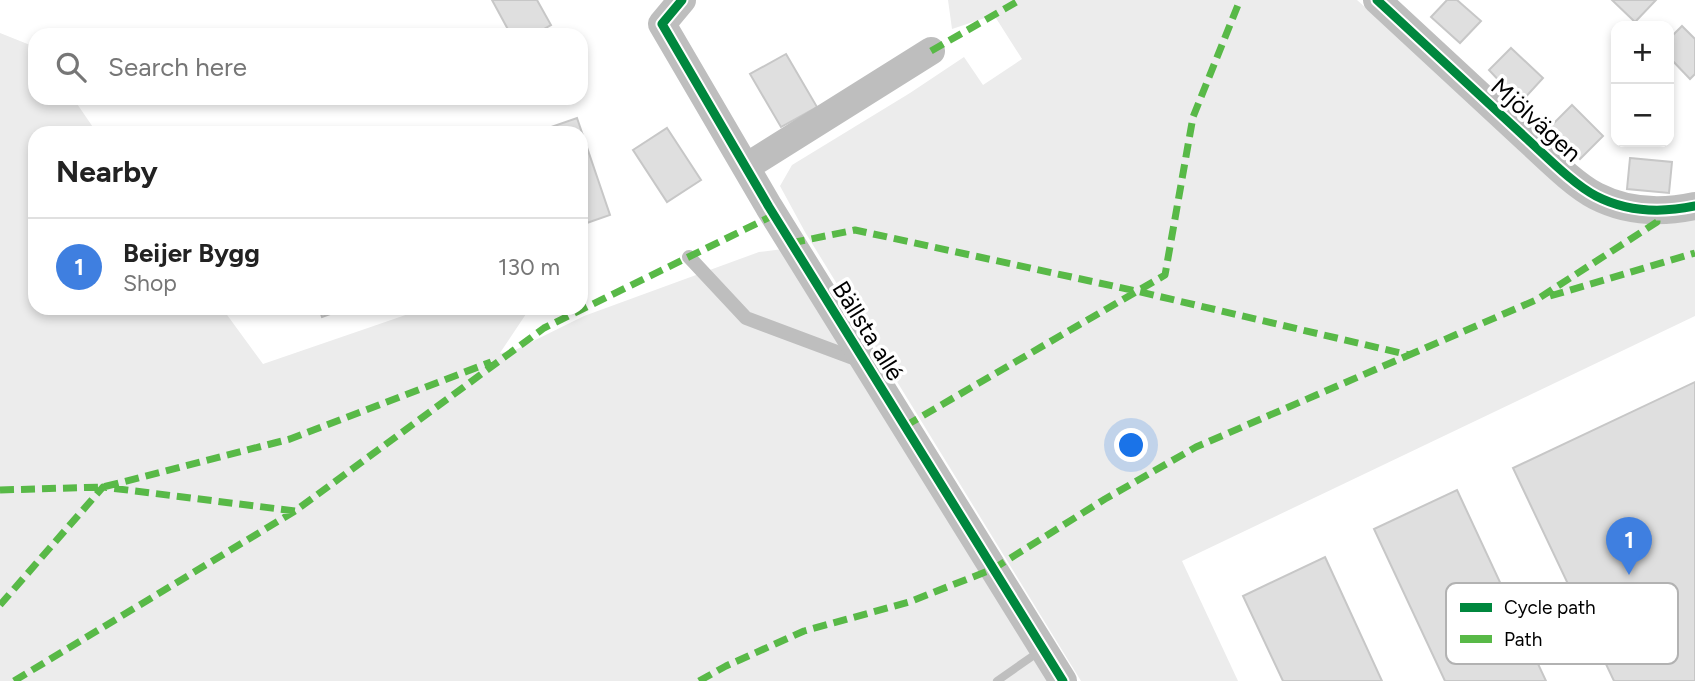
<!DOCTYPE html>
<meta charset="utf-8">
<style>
:root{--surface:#fff;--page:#f2f2f2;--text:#222;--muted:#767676;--line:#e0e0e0;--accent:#595959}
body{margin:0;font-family:Figtree,sans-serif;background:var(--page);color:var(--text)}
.controls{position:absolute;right:21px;top:21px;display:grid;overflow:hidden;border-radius:14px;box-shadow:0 4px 10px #0003}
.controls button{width:63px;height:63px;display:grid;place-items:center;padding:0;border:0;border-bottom:2px solid var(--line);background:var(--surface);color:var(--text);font:35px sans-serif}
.you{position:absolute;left:1132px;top:446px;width:24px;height:24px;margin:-18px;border:5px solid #fff;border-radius:50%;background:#1a73e8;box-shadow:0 0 0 10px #1a73e833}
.badge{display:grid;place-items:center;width:46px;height:46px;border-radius:50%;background:var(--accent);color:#fff;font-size:23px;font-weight:700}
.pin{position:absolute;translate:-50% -58px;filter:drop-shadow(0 2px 4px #0008)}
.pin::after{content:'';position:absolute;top:37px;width:24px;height:21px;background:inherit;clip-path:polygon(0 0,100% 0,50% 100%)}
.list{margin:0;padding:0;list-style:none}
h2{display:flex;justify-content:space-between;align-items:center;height:91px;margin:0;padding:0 28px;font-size:30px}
h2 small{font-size:23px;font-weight:400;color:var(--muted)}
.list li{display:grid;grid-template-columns:46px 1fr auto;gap:21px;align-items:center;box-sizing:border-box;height:98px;padding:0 28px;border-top:2px solid var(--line)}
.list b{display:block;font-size:26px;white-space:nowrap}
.list p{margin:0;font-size:23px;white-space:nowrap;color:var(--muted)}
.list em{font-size:23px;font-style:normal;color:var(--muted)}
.icon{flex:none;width:38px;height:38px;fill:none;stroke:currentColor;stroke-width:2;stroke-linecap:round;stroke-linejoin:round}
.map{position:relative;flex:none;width:1695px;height:681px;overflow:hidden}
.search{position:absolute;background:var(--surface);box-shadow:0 4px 10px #0003;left:28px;top:28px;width:560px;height:77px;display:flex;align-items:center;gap:18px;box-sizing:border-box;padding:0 24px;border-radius:21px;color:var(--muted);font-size:26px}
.panel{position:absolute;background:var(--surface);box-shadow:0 4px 10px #0003;left:28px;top:126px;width:560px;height:189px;border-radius:21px}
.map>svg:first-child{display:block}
.green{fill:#ececec}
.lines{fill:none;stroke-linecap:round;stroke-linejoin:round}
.stream{stroke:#bfbfbf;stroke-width:8}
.building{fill:#dfdfdf;stroke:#c7c7c7;stroke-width:2}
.lane{stroke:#bebebe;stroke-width:14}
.street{stroke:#bebebe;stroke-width:28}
.quiet{stroke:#58b947;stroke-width:7;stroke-dasharray:14 7;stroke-linecap:butt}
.cycleway-casing{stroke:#fff;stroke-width:13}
.cycleway{stroke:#00873e;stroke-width:9}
.labels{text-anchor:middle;stroke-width:7;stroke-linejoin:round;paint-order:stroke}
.street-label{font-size:24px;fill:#000;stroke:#fff}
.key{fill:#fff;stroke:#b2b2b2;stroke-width:2}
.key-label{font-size:19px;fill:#000}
</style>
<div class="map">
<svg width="1695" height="681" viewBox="0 0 1695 681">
<rect width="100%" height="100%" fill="#fff"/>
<path class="green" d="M948,0H1357L1473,103L1538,166L1695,216V316L1182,561L1238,681H1081L805,232L780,186L792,165L910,93L964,57L983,85L1022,59L994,15L952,29Z
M0,33L35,47V98H73L97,133H35V308H222L263,364L426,308H530L500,353L513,351L584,316L759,252L783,249L1052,681H0Z"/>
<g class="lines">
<path class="stream" d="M997,681L1040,651"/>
</g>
<path class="building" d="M492,0H537L551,25L533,35H511Z
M1447,0H1457L1481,21L1460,43L1431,17Z
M1612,0H1656L1635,22Z
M1682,26L1695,39V74L1690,79L1669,57V39Z
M1511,48L1543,78L1520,103L1489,70Z
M786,54L817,107L781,127L750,74Z
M1572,105L1603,136L1580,159L1549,128Z
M577,118L610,215L581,225V133H534Z
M667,128L701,180L667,202L633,150Z
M1630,158L1672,162L1669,193L1627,189Z
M319,308H347L322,317Z
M1695,382V681H1614L1513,468Z
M1457,490L1546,681H1445L1374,529Z
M1325,557L1382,681H1283L1243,596Z"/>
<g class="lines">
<path class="lane" d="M689,257L746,318L861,361"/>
<path class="street" d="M682,0L662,24L769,207L1063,681
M1377,0C1427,46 1476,92 1526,138C1546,156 1573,184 1596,196C1627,212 1662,213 1695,206
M746,167L931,51"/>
<path class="quiet" d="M931,51L1020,0
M791,243L855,230L1136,291L1409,355L1536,300L1657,222V211
M1550,296L1695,253
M905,426L1165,275L1193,117L1240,0
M0,490L103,487L290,439L491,362
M0,605L103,487L295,511L544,328L774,215
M14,681L295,511
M699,681L726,666L804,631L909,602L993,569L1105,499L1196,447L1409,355"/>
<g class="cycleway-casing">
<path id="cycleway" d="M682,0L662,24L769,207L1063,681
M1377,0C1427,46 1476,92 1526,138C1546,156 1573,184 1596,196C1627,212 1662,213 1695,206"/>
</g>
<use href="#cycleway" class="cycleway"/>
</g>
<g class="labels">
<g class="street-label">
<text transform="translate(1536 120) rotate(42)" y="8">Mjölvägen</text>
<text transform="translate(868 331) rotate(58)" y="8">Bällsta allé</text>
</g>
</g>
<rect x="1446" y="583" width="232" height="81" rx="10" class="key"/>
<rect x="1460" y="603" width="32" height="9" fill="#00873e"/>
<rect x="1460" y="635" width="32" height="8" fill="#58b947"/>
<g class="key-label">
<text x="1504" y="614">Cycle path</text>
<text x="1504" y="646">Path</text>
</g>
</svg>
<div class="controls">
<button>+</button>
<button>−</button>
</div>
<div class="you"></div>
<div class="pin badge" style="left:1629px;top:575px;background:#3f7fe0">1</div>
<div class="search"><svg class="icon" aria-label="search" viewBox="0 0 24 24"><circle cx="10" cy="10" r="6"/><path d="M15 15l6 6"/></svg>Search here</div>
<section class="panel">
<h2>Nearby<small></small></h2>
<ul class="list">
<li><span class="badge" style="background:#3f7fe0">1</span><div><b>Beijer Bygg</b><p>Shop</p></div><em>130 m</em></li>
</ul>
</section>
</div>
